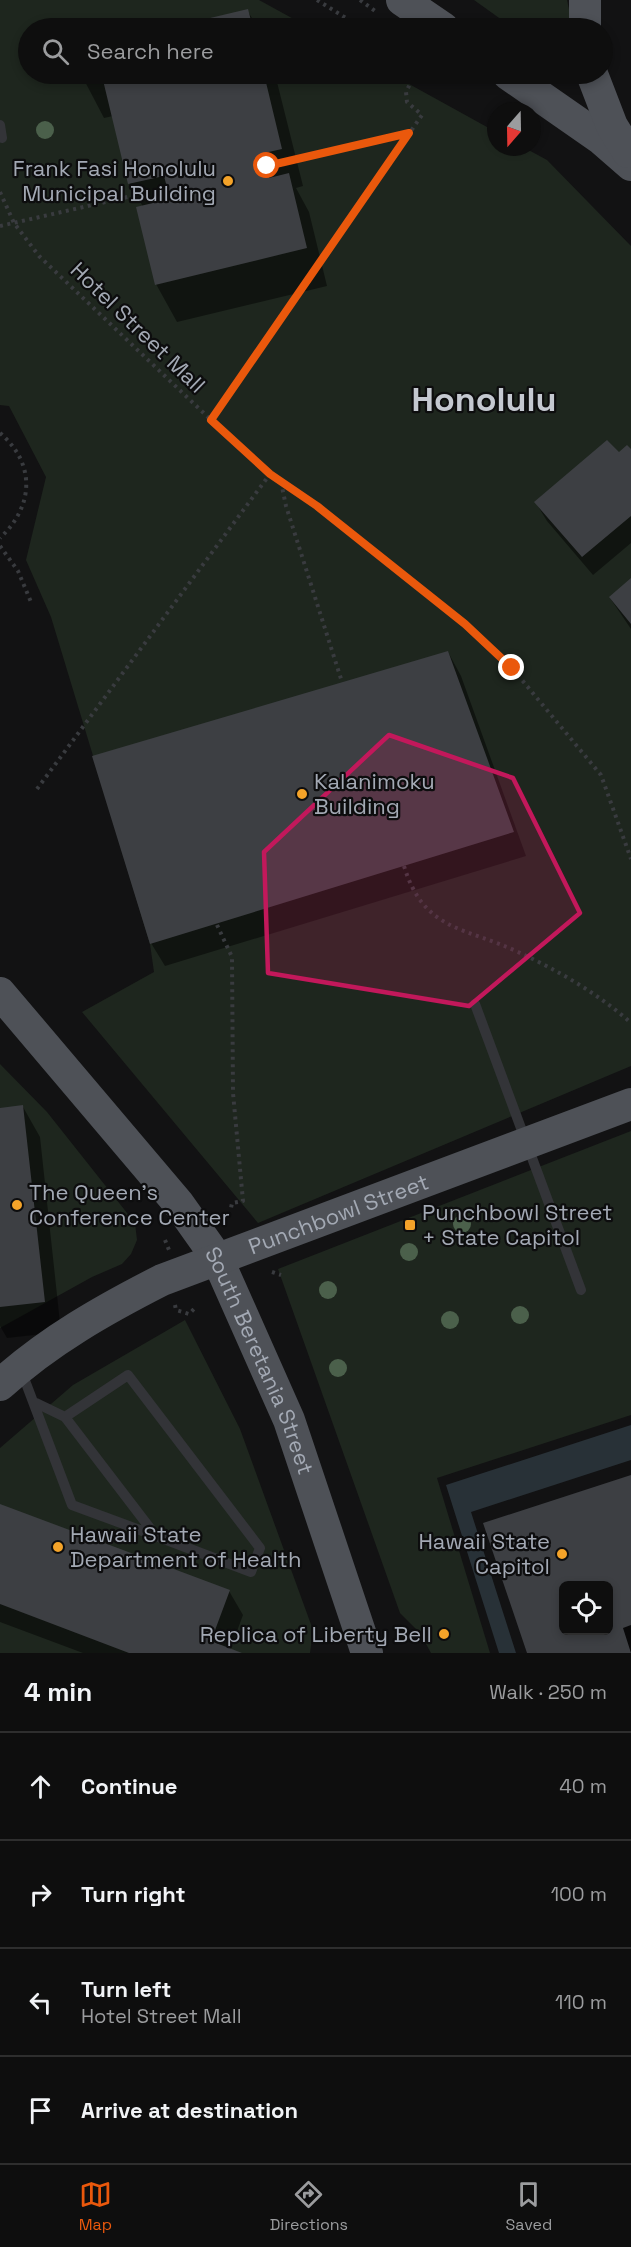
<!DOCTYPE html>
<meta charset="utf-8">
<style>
:root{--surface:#0e0e0e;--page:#171717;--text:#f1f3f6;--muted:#9b9c9e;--line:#2e2e2e;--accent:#ea580c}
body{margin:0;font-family:"Space Grotesk",sans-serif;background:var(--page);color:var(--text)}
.controls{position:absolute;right:18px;bottom:18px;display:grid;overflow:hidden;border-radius:9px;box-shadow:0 3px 9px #0003}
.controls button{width:54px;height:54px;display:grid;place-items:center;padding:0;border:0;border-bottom:2px solid var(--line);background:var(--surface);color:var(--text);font:30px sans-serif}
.compass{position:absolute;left:487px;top:102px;width:54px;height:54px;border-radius:50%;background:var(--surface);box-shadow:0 3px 9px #0003;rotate:200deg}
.stop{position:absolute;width:18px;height:18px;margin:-14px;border:4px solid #ea580c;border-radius:50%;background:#fff}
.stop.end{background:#ea580c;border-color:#fff;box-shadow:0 2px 6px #0008}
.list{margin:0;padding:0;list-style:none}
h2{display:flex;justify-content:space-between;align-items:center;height:78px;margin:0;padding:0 24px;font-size:26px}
h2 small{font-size:20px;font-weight:400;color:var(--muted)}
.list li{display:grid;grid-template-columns:39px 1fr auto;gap:18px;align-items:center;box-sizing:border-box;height:108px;padding:0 24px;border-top:2px solid var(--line)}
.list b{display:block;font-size:22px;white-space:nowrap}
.list p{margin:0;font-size:20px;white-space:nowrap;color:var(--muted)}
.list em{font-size:20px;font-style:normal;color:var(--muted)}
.icon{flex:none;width:33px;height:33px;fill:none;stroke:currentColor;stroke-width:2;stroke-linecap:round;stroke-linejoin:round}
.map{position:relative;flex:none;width:631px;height:1653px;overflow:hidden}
.search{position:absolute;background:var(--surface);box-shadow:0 3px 9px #0003;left:18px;right:18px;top:18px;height:66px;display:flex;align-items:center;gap:15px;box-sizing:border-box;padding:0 21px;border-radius:33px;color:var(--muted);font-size:22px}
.sheet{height:510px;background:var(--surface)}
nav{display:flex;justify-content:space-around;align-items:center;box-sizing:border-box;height:84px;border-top:2px solid var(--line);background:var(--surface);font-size:16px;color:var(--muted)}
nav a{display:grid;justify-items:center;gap:3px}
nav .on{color:var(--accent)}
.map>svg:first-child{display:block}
.green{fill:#1e261e}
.water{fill:#283137}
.shadow{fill:#0007;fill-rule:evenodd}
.building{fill:#3d3f43;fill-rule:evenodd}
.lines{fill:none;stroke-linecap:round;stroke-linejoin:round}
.path{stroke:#393b3f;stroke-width:4;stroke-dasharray:3 4.5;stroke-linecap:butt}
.lane{stroke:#333438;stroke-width:10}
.primary{stroke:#4e5157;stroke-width:32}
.tree{fill:#4b604b}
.route{stroke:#ea580c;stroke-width:8}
.marked{fill:#c2185b;fill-opacity:0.2;stroke:#c2185b;stroke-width:4.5;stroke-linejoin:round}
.poi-dot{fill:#f4a329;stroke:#0d0d0e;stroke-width:2}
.labels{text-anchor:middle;stroke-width:4.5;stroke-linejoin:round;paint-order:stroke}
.poi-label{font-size:22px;fill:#a3a9b4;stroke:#0d0d0e;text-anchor:start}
.street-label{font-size:22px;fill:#a3a9b4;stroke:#0d0d0e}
.town-label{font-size:34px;font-weight:bold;fill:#c4c8d0;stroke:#0d0d0e}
</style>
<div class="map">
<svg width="631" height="1653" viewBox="0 0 631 1653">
<rect width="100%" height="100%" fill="#121213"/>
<path class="green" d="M0,0H259L310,28H28V74H391L496,132V147H523L547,160L631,246V1066L258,1223L82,1012L154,972L150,944L51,617L26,560L46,477L9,406L0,405Z
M474,0H567L573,28H513Z
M0,1064L47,1112L135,1223L137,1240L131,1254L122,1264L92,1277L0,1328Z
M631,1131V1415L437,1478L490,1653H431L420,1633L400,1613L278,1269Z
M185,1320L240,1429L313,1630L310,1653H0V1448L73,1385Z"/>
<path class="water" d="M631,1425V1460L471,1512L516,1653H499L446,1485Z"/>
<path class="shadow" d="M247,10L258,28H171Z
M81,74H275L303,186L296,188L309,212L327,286L177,322L156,284L143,207L130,183L113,116L104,118Z
M631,451V543L593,575L547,521L536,503L619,454Z
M631,580V629L610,598Z
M448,652L461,676L526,856L165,966L151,943Z
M23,1107L40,1137L61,1332L7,1338L0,1326V1109Z
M631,1476V1653H528L485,1524ZM564,1586H608V1630H564Z
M0,1505L229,1591L243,1615L230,1650L238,1653H83L0,1622Z"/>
<path class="building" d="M248,9L253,28H168Z
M79,74H264L282,149L264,153L269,178L289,173L307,248L155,285L136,207L170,199L164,176L128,184L102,76L81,81Z
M607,440L619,452L627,445L631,449V516L582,557L534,502Z
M631,578V624L609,597Z
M448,651L514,832L150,944L92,756Z
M23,1105L45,1302L0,1307V1108Z
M631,1475V1625L623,1628L631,1653H527L483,1523ZM564,1586H608V1630H564Z
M0,1504L230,1590L211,1641L242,1653H129L0,1604Z"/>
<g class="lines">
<path class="path" d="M317,0L362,28
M360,0L378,13
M267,166L409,133
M0,192L14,223L39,256L211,420L270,474L317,506L465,624L512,668L601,775L631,859
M0,226L167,188
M211,420L422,115L407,102L406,92L415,74
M0,433C36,464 34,506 0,538
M281,482L286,506L342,682
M0,546L18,571L31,602
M37,789L270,474
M404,866C424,932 466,927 518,952C557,970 599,994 631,1023
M217,925L232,957L233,1093L243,1201L232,1203L231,1208
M165,1240L169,1250
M272,1272L281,1275
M175,1305L176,1310L189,1314L194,1309"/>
<path class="lane" d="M0,125L2,138
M475,1004L581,1290
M21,1370L72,1505L156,1536
M36,1403L65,1417L156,1536L251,1572L260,1548L128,1375L65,1417"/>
<g class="primary">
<path d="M402,0L443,28"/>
<path d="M585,28V0"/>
<path d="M508,74L600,138L631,165"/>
<path d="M592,74L612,126L628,152"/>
<path id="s1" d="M0,993L178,1203L217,1258L289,1420L367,1653"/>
<path id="s2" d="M0,1385C48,1341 105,1309 162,1280L631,1104"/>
</g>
</g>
<g class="tree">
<circle cx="45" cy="130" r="9"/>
<circle cx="462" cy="1224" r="9"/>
<circle cx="409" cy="1252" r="9"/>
<circle cx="328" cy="1290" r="9"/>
<circle cx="520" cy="1315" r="9"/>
<circle cx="450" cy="1320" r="9"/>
<circle cx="338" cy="1368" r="9"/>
</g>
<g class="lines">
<path class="route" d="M267,166L409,133L211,420L270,474L317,506L465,624L512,668"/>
</g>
<path class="marked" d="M389,735L513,778L580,913L469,1006L268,973L264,852Z"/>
<g class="poi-dot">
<circle cx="228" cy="181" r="6"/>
<circle cx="302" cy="794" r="6"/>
<circle cx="17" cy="1205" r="6"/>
<rect x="404" y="1219" width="12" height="12" rx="3"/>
<circle cx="58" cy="1547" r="6"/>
<circle cx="562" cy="1554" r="6"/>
<circle cx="444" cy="1634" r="6"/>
</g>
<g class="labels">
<g class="poi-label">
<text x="216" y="176" text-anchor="end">Frank Fasi Honolulu<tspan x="216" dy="25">Municipal Building</tspan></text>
<text x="314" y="789">Kalanimoku<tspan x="314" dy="25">Building</tspan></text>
<text x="29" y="1200">The Queen’s<tspan x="29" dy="25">Conference Center</tspan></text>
<text x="422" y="1220">Punchbowl Street<tspan x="422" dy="25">+ State Capitol</tspan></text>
<text x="70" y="1542">Hawaii State<tspan x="70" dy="25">Department of Health</tspan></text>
<text x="550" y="1549" text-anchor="end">Hawaii State<tspan x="550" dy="25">Capitol</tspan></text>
<text x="432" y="1642" text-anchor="end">Replica of Liberty Bell</text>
</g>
<g class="street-label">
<text transform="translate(138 327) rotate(44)" y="8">Hotel Street Mall</text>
<text dy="8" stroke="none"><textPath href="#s2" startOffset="382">Punchbowl Street</textPath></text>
<text dy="8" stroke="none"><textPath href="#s1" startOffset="454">South Beretania Street</textPath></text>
</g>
<g class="town-label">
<text x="484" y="411">Honolulu</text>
</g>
</g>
</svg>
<div class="controls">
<button><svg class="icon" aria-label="locate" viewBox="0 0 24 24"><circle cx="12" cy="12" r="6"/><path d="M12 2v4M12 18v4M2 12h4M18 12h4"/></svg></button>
</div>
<svg class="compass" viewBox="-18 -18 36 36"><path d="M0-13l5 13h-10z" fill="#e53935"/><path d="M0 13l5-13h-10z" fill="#9b9c9e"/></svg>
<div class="stop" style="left:267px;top:166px"></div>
<div class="stop end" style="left:512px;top:668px"></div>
<div class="search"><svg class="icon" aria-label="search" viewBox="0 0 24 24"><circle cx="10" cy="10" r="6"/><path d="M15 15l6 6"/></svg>Search here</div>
</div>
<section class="sheet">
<h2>4 min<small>Walk · 250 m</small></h2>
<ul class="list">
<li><svg class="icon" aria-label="ahead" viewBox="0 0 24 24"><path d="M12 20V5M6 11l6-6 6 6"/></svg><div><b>Continue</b></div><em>40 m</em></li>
<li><svg class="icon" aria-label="right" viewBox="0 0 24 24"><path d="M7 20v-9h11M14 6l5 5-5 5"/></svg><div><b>Turn right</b></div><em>100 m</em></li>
<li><svg class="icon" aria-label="left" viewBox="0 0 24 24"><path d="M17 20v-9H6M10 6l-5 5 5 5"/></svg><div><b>Turn left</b><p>Hotel Street Mall</p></div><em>110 m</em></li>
<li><svg class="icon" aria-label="arrive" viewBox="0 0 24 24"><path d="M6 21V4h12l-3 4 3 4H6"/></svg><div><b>Arrive at destination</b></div></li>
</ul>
</section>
<nav>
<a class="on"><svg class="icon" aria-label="map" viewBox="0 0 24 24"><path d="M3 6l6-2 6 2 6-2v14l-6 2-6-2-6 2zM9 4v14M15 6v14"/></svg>Map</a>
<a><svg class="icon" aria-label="directions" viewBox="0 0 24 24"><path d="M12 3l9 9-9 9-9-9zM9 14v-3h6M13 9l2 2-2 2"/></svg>Directions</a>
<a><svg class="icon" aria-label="saved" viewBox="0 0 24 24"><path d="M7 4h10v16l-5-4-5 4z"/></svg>Saved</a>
</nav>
